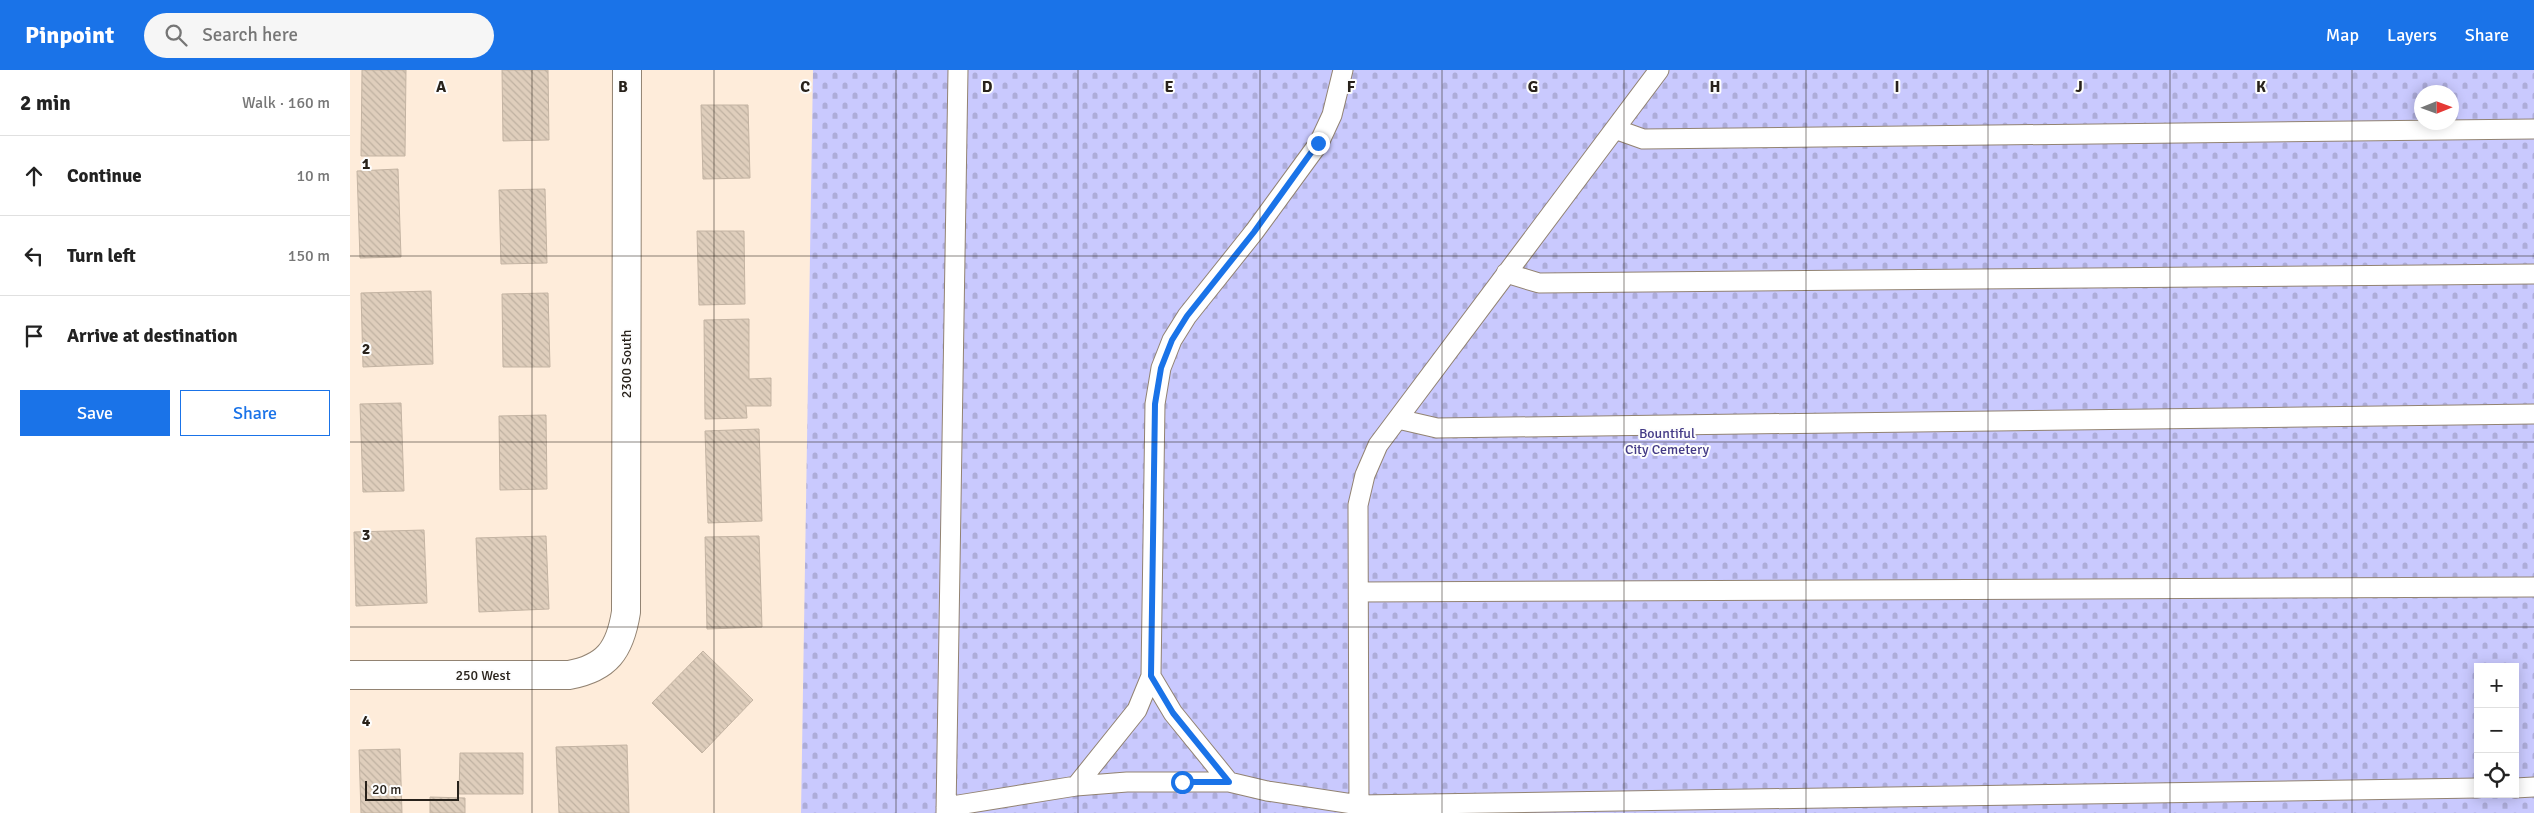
<!DOCTYPE html>
<meta charset="utf-8">
<style>
:root{--surface:#fff;--page:#f6f6f6;--text:#222;--muted:#767676;--line:#e0e0e0;--accent:#1a73e8}
body{margin:0;font-family:Signika,sans-serif;background:var(--page);color:var(--text)}
.controls{position:absolute;right:15px;bottom:15px;display:grid;overflow:hidden;border-radius:0px;box-shadow:0 2px 12px #0003}
.controls button{width:45px;height:45px;display:grid;place-items:center;padding:0;border:0;border-bottom:1px solid var(--line);background:var(--surface);color:var(--text);font:25px sans-serif}
.compass{position:absolute;left:2064px;top:15px;width:45px;height:45px;border-radius:50%;background:var(--surface);box-shadow:0 2px 12px #0003;rotate:89deg}
.scale{position:absolute;left:15px;bottom:12px;width:94px;box-sizing:border-box;padding-left:5px;border:2px solid #28221b;border-top:0;font-size:14px;line-height:18px;white-space:nowrap;color:#28221b;-webkit-text-stroke:4px #fdfdfd;paint-order:stroke}
.stop{position:absolute;width:15px;height:15px;margin:-11px;border:4px solid #1a73e8;border-radius:50%;background:#fff}
.stop.end{background:#1a73e8;border-color:#fff;box-shadow:0 1px 5px #0008}
.list{margin:0;padding:0;list-style:none}
h2{display:flex;justify-content:space-between;align-items:center;height:65px;margin:0;padding:0 20px;font-size:21px}
h2 small{font-size:16px;font-weight:400;color:var(--muted)}
.list li{display:grid;grid-template-columns:32px 1fr auto;gap:15px;align-items:center;box-sizing:border-box;height:80px;padding:0 20px;border-top:1px solid var(--line)}
.list b{display:block;font-size:19px;white-space:nowrap}
.list em{font-size:16px;font-style:normal;color:var(--muted)}
.actions{display:flex;gap:10px;padding:15px 20px}
.actions a{flex:1;padding:11px 0;border:1px solid var(--accent);border-radius:0px;text-align:center;font-size:18px;color:var(--accent)}
.actions .main{background:var(--accent);color:#fff}
.icon{flex:none;width:28px;height:28px;fill:none;stroke:currentColor;stroke-width:2;stroke-linecap:round;stroke-linejoin:round}
.map{position:relative;flex:none;width:2184px;height:743px;overflow:hidden}
header{display:flex;align-items:center;gap:30px;box-sizing:border-box;height:70px;padding:0 25px;background:var(--accent);color:#fff}
header strong{font-size:24px}
nav{display:flex;gap:28px;margin-inline-start:auto;font-size:18px}
.search{width:350px;height:45px;background:var(--page);display:flex;align-items:center;gap:12px;box-sizing:border-box;padding:0 18px;border-radius:28px;color:var(--muted);font-size:19px}
main{display:flex}
aside{flex:1;background:var(--surface)}
.map>svg:first-child{display:block}
.cemetery{fill:url(#cemetery-stones);fill-rule:evenodd}
.building{fill:url(#building-back-hatch);stroke:#c4b4a3}
.lines{fill:none;stroke-linecap:round;stroke-linejoin:round}
.service-casing{stroke:#928372;stroke-width:21}
.minor-casing{stroke:#928372;stroke-width:30}
.service{stroke:#fff;stroke-width:19}
.minor{stroke:#fff;stroke-width:28}
.route{stroke:#1a73e8;stroke-width:6}
.grid{fill:none;stroke:#28221b;stroke-width:1;stroke-opacity:0.55}
.labels{text-anchor:middle;stroke-width:4;stroke-linejoin:round;paint-order:stroke}
.street-label{font-size:14px;fill:#28221b;stroke:#fdfdfd}
.park-label{font-size:14px;fill:#433a86;stroke:#fdfdfd}
.grid-label{font-size:16px;text-anchor:middle;font-weight:bold;fill:#28221b;stroke:#fdfdfd;stroke-width:4;stroke-linejoin:round;paint-order:stroke}
</style>
<header>
<strong>Pinpoint</strong>
<div class="search"><svg class="icon" aria-label="search" viewBox="0 0 24 24"><circle cx="10" cy="10" r="6"/><path d="M15 15l6 6"/></svg>Search here</div>
<nav><a>Map</a><a>Layers</a><a>Share</a></nav>
</header>
<main>
<aside>
<h2>2 min<small>Walk · 160 m</small></h2>
<ul class="list">
<li><svg class="icon" aria-label="ahead" viewBox="0 0 24 24"><path d="M12 20V5M6 11l6-6 6 6"/></svg><div><b>Continue</b></div><em>10 m</em></li>
<li><svg class="icon" aria-label="left" viewBox="0 0 24 24"><path d="M17 20v-9H6M10 6l-5 5 5 5"/></svg><div><b>Turn left</b></div><em>150 m</em></li>
<li><svg class="icon" aria-label="arrive" viewBox="0 0 24 24"><path d="M6 21V4h12l-3 4 3 4H6"/></svg><div><b>Arrive at destination</b></div></li>
</ul>
<div class="actions"><a class="main">Save</a><a>Share</a></div>
</aside>
<div class="map">
<svg width="2184" height="743" viewBox="0 0 2184 743">
<defs>
<pattern id="cemetery-stones" width="16" height="16" patternUnits="userSpaceOnUse" patternTransform="scale(1.25)"><rect width="16" height="16" fill="#c9c9fe"/><path d="M2 7V4a2 2 0 0 1 4 0v3zM10 15v-3a2 2 0 0 1 4 0v3z" fill="#adacd9"/></pattern>
<pattern id="building-back-hatch" width="6" height="6" patternUnits="userSpaceOnUse" patternTransform="scale(1.25)"><rect width="6" height="6" fill="#dfcebc"/><path d="M-1 5l2 2M0 0l6 6M5-1l2 2" fill="none" stroke="#bfb1a1"/></pattern>
</defs>
<rect width="100%" height="100%" fill="#feecda"/>
<path class="cemetery" d="M463,0H2184V743H451ZM2072,22H2102V52H2072ZM2128,597H2165V724H2128Z"/>
<path class="building" d="M12,0H56L55,86H11Z
M152,0H198L199,70L153,71Z
M351,35H398L400,108L353,109Z
M48,99L51,187L10,188L7,101Z
M195,119L197,193L151,194L149,120Z
M347,161H394L395,234L349,235Z
M81,221L83,294L13,297L11,223Z
M198,223L200,297H153L152,224Z
M399,249V309L421,308V336H396L397,348L355,349L354,250Z
M51,333L54,421L13,422L10,334Z
M196,345L197,419L150,420L149,346Z
M409,359L412,451L358,453L355,361Z
M74,460L77,533L6,536L4,462Z
M196,466L199,539L129,542L126,468Z
M409,466L412,557L357,559L355,467Z
M353,581L403,630L352,683L302,633Z
M277,675L279,743H209L206,677Z
M50,679L52,743H11L9,680Z
M110,683H173V724H109Z
M80,727L115,728V743H80Z"/>
<g class="lines">
<g class="service-casing">
<path id="service" d="M1265,59L1293,69L2184,59
M1156,203L1189,213L2184,204
M1048,349L1087,358L2184,344
M1009,522L2184,517
M801,606L823,643L879,712L917,721L1009,735L2128,718
M726,716L777,712H879
M2165,718L2184,717
M596,737L726,716L787,640L801,606L805,334L811,298L822,270L837,246L904,162L969,73L982,45L993,0
M596,743L608,0
M1009,743L1008,435L1015,405L1028,375L1309,0"/>
</g>
<g class="minor-casing">
<path id="minor" d="M0,605H219C257,598 270,580 276,542L277,0"/>
</g>
<use href="#service" class="service"/>
<use href="#minor" class="minor"/>
</g>
<g class="lines">
<path class="route" d="M832,712H879L823,643L801,606L805,334L811,298L822,270L837,246L904,162L968,73"/>
</g>
<path class="grid" d="M182,0V743M364,0V743M546,0V743M728,0V743M910,0V743M1092,0V743M1274,0V743M1456,0V743M1638,0V743M1820,0V743M2002,0V743M0,186H2184M0,372H2184M0,557H2184"/>
<g class="labels">
<g class="street-label">
<text transform="translate(276 294) rotate(-90)" y="5">2300 South</text>
<text x="133" y="610">250 West</text>
</g>
<g class="park-label">
<text x="1317" y="368">Bountiful<tspan x="1317" dy="16">City Cemetery</tspan></text>
</g>
</g>
<g class="grid-label">
<text x="91" y="22">A</text>
<text x="273" y="22">B</text>
<text x="455" y="22">C</text>
<text x="637" y="22">D</text>
<text x="819" y="22">E</text>
<text x="1001" y="22">F</text>
<text x="1183" y="22">G</text>
<text x="1365" y="22">H</text>
<text x="1547" y="22">I</text>
<text x="1729" y="22">J</text>
<text x="1911" y="22">K</text>
<text x="16" y="99">1</text>
<text x="16" y="284">2</text>
<text x="16" y="470">3</text>
<text x="16" y="656">4</text>
</g>
</svg>
<div class="controls">
<button>+</button>
<button>−</button>
<button><svg class="icon" aria-label="locate" viewBox="0 0 24 24"><circle cx="12" cy="12" r="6"/><path d="M12 2v4M12 18v4M2 12h4M18 12h4"/></svg></button>
</div>
<svg class="compass" viewBox="-18 -18 36 36"><path d="M0-13l5 13h-10z" fill="#e53935"/><path d="M0 13l5-13h-10z" fill="#767676"/></svg>
<div class="scale">20 m</div>
<div class="stop" style="left:832px;top:712px"></div>
<div class="stop end" style="left:968px;top:73px"></div>
</div>
</main>
